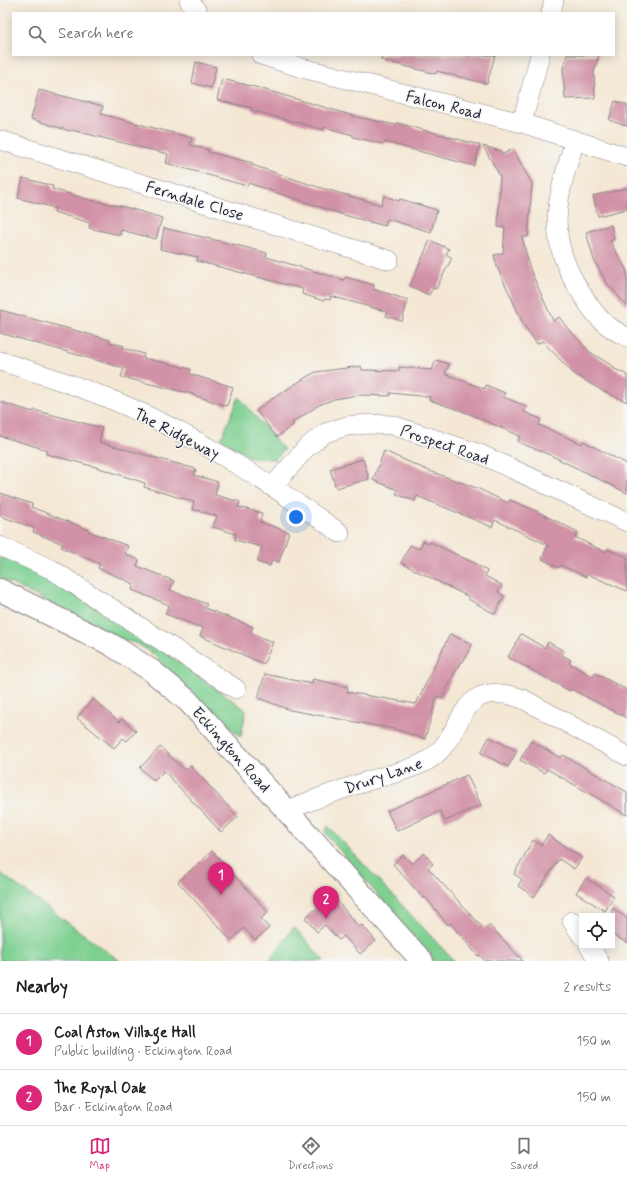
<!DOCTYPE html>
<meta charset="utf-8">
<style>
:root{--surface:#fff;--page:#f2f2f2;--text:#202124;--muted:#757577;--line:#e0e0e0;--accent:#db2777}
body{margin:0;font-family:Mynerve,sans-serif;background:var(--page);color:var(--text)}
.controls{position:absolute;right:12px;bottom:12px;display:grid;overflow:hidden;border-radius:0px;box-shadow:0 2px 10px #0003}
.controls button{width:36px;height:36px;display:grid;place-items:center;padding:0;border:0;border-bottom:1px solid var(--line);background:var(--surface);color:var(--text);font:20px sans-serif}
.you{position:absolute;left:296px;top:517px;width:14px;height:14px;margin:-10px;border:3px solid #fff;border-radius:50%;background:#1a73e8;box-shadow:0 0 0 6px #1a73e833}
.badge{display:grid;place-items:center;width:26px;height:26px;border-radius:50%;background:var(--accent);color:#fff;font-size:13px;font-weight:700}
.pin{position:absolute;translate:-50% -33px;filter:drop-shadow(0 1px 2px #0008)}
.pin::after{content:'';position:absolute;top:21px;width:14px;height:12px;background:inherit;clip-path:polygon(0 0,100% 0,50% 100%)}
.list{margin:0;padding:0;list-style:none}
h2{display:flex;justify-content:space-between;align-items:center;height:52px;margin:0;padding:0 16px;font-size:17px}
h2 small{font-size:13px;font-weight:400;color:var(--muted)}
.list li{display:grid;grid-template-columns:26px 1fr auto;gap:12px;align-items:center;box-sizing:border-box;height:56px;padding:0 16px;border-top:1px solid var(--line)}
.list b{display:block;font-size:15px;white-space:nowrap}
.list p{margin:0;font-size:13px;white-space:nowrap;color:var(--muted)}
.list em{font-size:13px;font-style:normal;color:var(--muted)}
.icon{flex:none;width:22px;height:22px;fill:none;stroke:currentColor;stroke-width:2;stroke-linecap:round;stroke-linejoin:round}
.map{position:relative;flex:none;width:627px;height:961px;overflow:hidden}
.search{position:absolute;background:var(--surface);box-shadow:0 2px 10px #0003;left:12px;right:12px;top:12px;height:44px;display:flex;align-items:center;gap:10px;box-sizing:border-box;padding:0 14px;border-radius:0px;color:var(--muted);font-size:15px}
.sheet{height:164px;background:var(--surface)}
nav{display:flex;justify-content:space-around;align-items:center;box-sizing:border-box;height:56px;border-top:1px solid var(--line);background:var(--surface);font-size:11px;color:var(--muted)}
nav a{display:grid;justify-items:center;gap:2px}
nav .on{color:var(--accent)}
.map>svg:first-child{display:block}
.green{fill:#7ed091;stroke:#507966}
.building{fill:#d191a6}
.lines{fill:none;stroke-linecap:round;stroke-linejoin:round}
.minor-casing{stroke:#8b8588;stroke-width:20}
.secondary-casing{stroke:#8b8588;stroke-width:24}
.minor{stroke:#fff;stroke-width:19}
.secondary{stroke:#fff;stroke-width:22}
.labels{text-anchor:middle;stroke-width:3;stroke-linejoin:round;paint-order:stroke}
.street-label{font-size:16px;fill:#22223b;stroke:#f6f6f2}
</style>
<div class="map">
<svg width="627" height="961" viewBox="0 0 627 961">
<rect width="100%" height="100%" fill="#f6f6f2"/>
<filter id="ink" filterUnits="userSpaceOnUse"><feTurbulence type="fractalNoise" baseFrequency=".025" numOctaves="2"/><feDisplacementMap in="SourceGraphic" scale="8" xChannelSelector="R" yChannelSelector="G"/><feConvolveMatrix kernelMatrix="1 2 1 2 8 2 1 2 1" color-interpolation-filters="sRGB"/></filter>
<filter id="wash" filterUnits="userSpaceOnUse"><feTurbulence type="fractalNoise" baseFrequency=".012" numOctaves="4" result="noise"/><feDisplacementMap in="SourceGraphic" scale="16" xChannelSelector="R" yChannelSelector="G"/><feGaussianBlur stdDeviation="0.9" result="paint"/><feColorMatrix in="noise" values="0 0 0 0 0 0 0 0 0 0 0 0 0 0 0 0 0 1.4 0 .05"/><feComposite in="paint" operator="in"/></filter>
<g filter="url(#wash)">
<rect width="100%" height="100%" fill="#f4e8d5"/>
<path class="green" d="M239,397L284,450L275,459L251,458L221,439Z
M0,554L29,566L143,637L246,710L241,737L172,676L156,656L140,645L122,639L0,578Z
M328,826L454,961H434L325,833Z
M0,873L120,961H0Z
M294,927L324,961H269Z"/>
<g id="blocks">
<path class="building" d="M382,55H495L487,84L437,71L436,74L381,60Z
M567,55H599L594,72L595,98L565,99L563,68Z
M196,62L216,67L211,88L192,83Z
M222,79L259,88L357,117L396,125L397,123L480,145L474,166L385,142L384,144L353,137V135L324,127V130L251,110L252,108L217,100Z
M39,90L103,106L101,114L192,138L190,145L209,150L208,152L253,163L252,165L318,187L381,205L384,196L399,201L400,199L437,210L431,232L387,219L385,226L344,215L248,183L247,186L166,163L168,154L71,130L70,131L31,119Z
M615,101L627,105V126L609,120Z
M483,146L501,151L503,154L513,149L532,184L528,237H522L530,269L553,321L559,317L569,330L590,352L614,367L613,368L627,375V402L601,390L573,373L542,341L537,344L524,325L497,267L494,255L503,253L505,228L498,227L500,176Z
M23,178L53,186L52,189L90,200L125,207L162,218L156,239L121,230L120,235L89,228L90,223L54,212L55,208L18,198Z
M627,188V209L598,216L593,196Z
M611,225L614,239L610,241L627,271V306L606,282L594,260L586,232Z
M164,228L240,246L267,253L266,257L300,267L344,280L345,277L374,285L373,289L408,300L402,321L386,316L388,312L331,296L330,300L325,299L324,301L302,294L303,289L197,261L198,257L160,249Z
M430,240L449,249L446,254L452,258L436,289L433,288L429,295L410,286Z
M0,310L110,340L109,342L124,346L123,348L144,354L143,358L191,369L190,374L233,387L227,406L193,395V394L121,377L124,368L0,333Z
M436,360L449,364L445,374L485,389L486,385L505,393L503,397L526,406L524,412L541,419L539,425L582,444L583,441L627,464V493L550,455L518,442L520,436L465,412L429,400L430,397L390,393V396L358,395L334,399L319,405L292,423L294,424L277,437L256,411L272,399L308,376L316,372L361,366L362,370L399,371V367L432,370Z
M0,402L33,412L34,410L102,428L99,442L196,469L194,475L218,482L215,495L240,502L238,507L262,513L260,522L289,532L279,562L272,560L270,566L257,562L262,547L235,540L236,534L213,527L217,516L192,509L194,502L144,487L145,483L96,467L46,454L47,450L0,436Z
M384,451L427,470L479,489L508,503L510,500L536,511L578,532L575,537L605,552L607,549L627,557V591L587,574L586,577L561,565L559,568L542,559L548,545L495,520L492,527L417,496L415,501L396,494L398,490L373,480Z
M363,459L369,479L336,488L330,469Z
M0,493L32,504L31,507L89,530L88,531L128,546L125,554L139,560L137,566L174,581L170,590L207,604L205,608L253,627L250,633L273,642L264,664L200,636L203,628L165,614L169,605L132,590L134,584L98,568L100,564L61,547L63,544L33,532L34,528L0,516Z
M423,541L429,544L430,542L474,563L487,571L485,576L502,585L498,592L504,596L495,614L468,599L469,597L401,563L410,545L419,549Z
M450,634L472,644L463,662L461,661L442,698L437,696L425,739L394,729L290,710L258,698L265,674L312,684L313,679L348,687L347,692L416,704Z
M521,634L545,648L548,642L564,651L562,655L571,660L569,663L593,677L595,673L627,690V718L571,689L570,691L508,657Z
M93,699L119,722L122,719L136,731L127,741L123,738L114,748L77,718Z
M489,737L517,751L508,767L481,753Z
M531,741L561,758L563,755L627,792V815L547,769L544,773L520,760Z
M160,747L185,770L190,765L238,817L221,832L164,771L154,781L140,768Z
M467,775L481,805L445,821L440,811L397,831L387,811Z
M548,835L582,858L574,869L559,859L534,897L518,886L522,879L514,874L533,840L541,845Z
M212,851L268,912L261,919L269,928L255,940L244,928L231,940L178,882Z
M424,853L433,864L428,868L484,929L489,925L523,961H485L480,955L478,956L450,923L448,925L425,897L423,898L393,864L403,855L412,864Z
M586,878L614,896L605,911L576,893Z
M332,895L359,927L362,925L376,941L360,954L344,936L339,940L325,925L317,932L305,918Z
M612,908L627,918V943L612,934Z"/>
</g>
</g>
<g filter="url(#ink)">
<use href="#blocks" fill-opacity="0" stroke="#8b8588" stroke-width="1"/>
<g class="lines">
<g class="minor-casing">
<path id="minor" d="M189,0L198,13
M551,13L554,0
M261,55L302,68L522,123L627,157
M522,123L540,55
M0,140L389,260
M575,140C557,199 544,235 580,291C594,314 603,326 627,337
M0,361C50,377 101,393 148,416C217,449 278,489 340,533
M273,486L306,448L325,433L347,426L369,424L392,425L480,454L627,522
M0,546L51,569L236,689
M287,810C315,799 342,789 371,780C388,775 406,771 423,763C469,741 451,674 523,699L627,756
M572,921L582,936
M589,946L599,961"/>
</g>
<g class="secondary-casing">
<path id="secondary" d="M0,590L110,644L152,671L188,701L422,961"/>
</g>
<use href="#minor" class="minor"/>
<use href="#secondary" class="secondary"/>
</g>
</g>
<g class="labels">
<g class="street-label">
<text transform="translate(444 104) rotate(14)" y="6">Falcon Road</text>
<text transform="translate(195 200) rotate(17)" y="6">Ferndale Close</text>
<text transform="translate(177 433) rotate(27)" y="6">The Ridgeway</text>
<text transform="translate(445 444) rotate(19)" y="6">Prospect Road</text>
<text transform="translate(232 749) rotate(48)" y="6">Eckington Road</text>
<text transform="translate(383 775) rotate(-19)" y="6">Drury Lane</text>
</g>
</g>
</svg>
<div class="controls">
<button><svg class="icon" aria-label="locate" viewBox="0 0 24 24"><circle cx="12" cy="12" r="6"/><path d="M12 2v4M12 18v4M2 12h4M18 12h4"/></svg></button>
</div>
<div class="you"></div>
<div class="pin badge" style="left:221px;top:895px">1</div>
<div class="pin badge" style="left:326px;top:919px">2</div>
<div class="search"><svg class="icon" aria-label="search" viewBox="0 0 24 24"><circle cx="10" cy="10" r="6"/><path d="M15 15l6 6"/></svg>Search here</div>
</div>
<section class="sheet">
<h2>Nearby<small>2 results</small></h2>
<ul class="list">
<li><span class="badge">1</span><div><b>Coal Aston Village Hall</b><p>Public building · Eckington Road</p></div><em>150 m</em></li>
<li><span class="badge">2</span><div><b>The Royal Oak</b><p>Bar · Eckington Road</p></div><em>150 m</em></li>
</ul>
</section>
<nav>
<a class="on"><svg class="icon" aria-label="map" viewBox="0 0 24 24"><path d="M3 6l6-2 6 2 6-2v14l-6 2-6-2-6 2zM9 4v14M15 6v14"/></svg>Map</a>
<a><svg class="icon" aria-label="directions" viewBox="0 0 24 24"><path d="M12 3l9 9-9 9-9-9zM9 14v-3h6M13 9l2 2-2 2"/></svg>Directions</a>
<a><svg class="icon" aria-label="saved" viewBox="0 0 24 24"><path d="M7 4h10v16l-5-4-5 4z"/></svg>Saved</a>
</nav>
